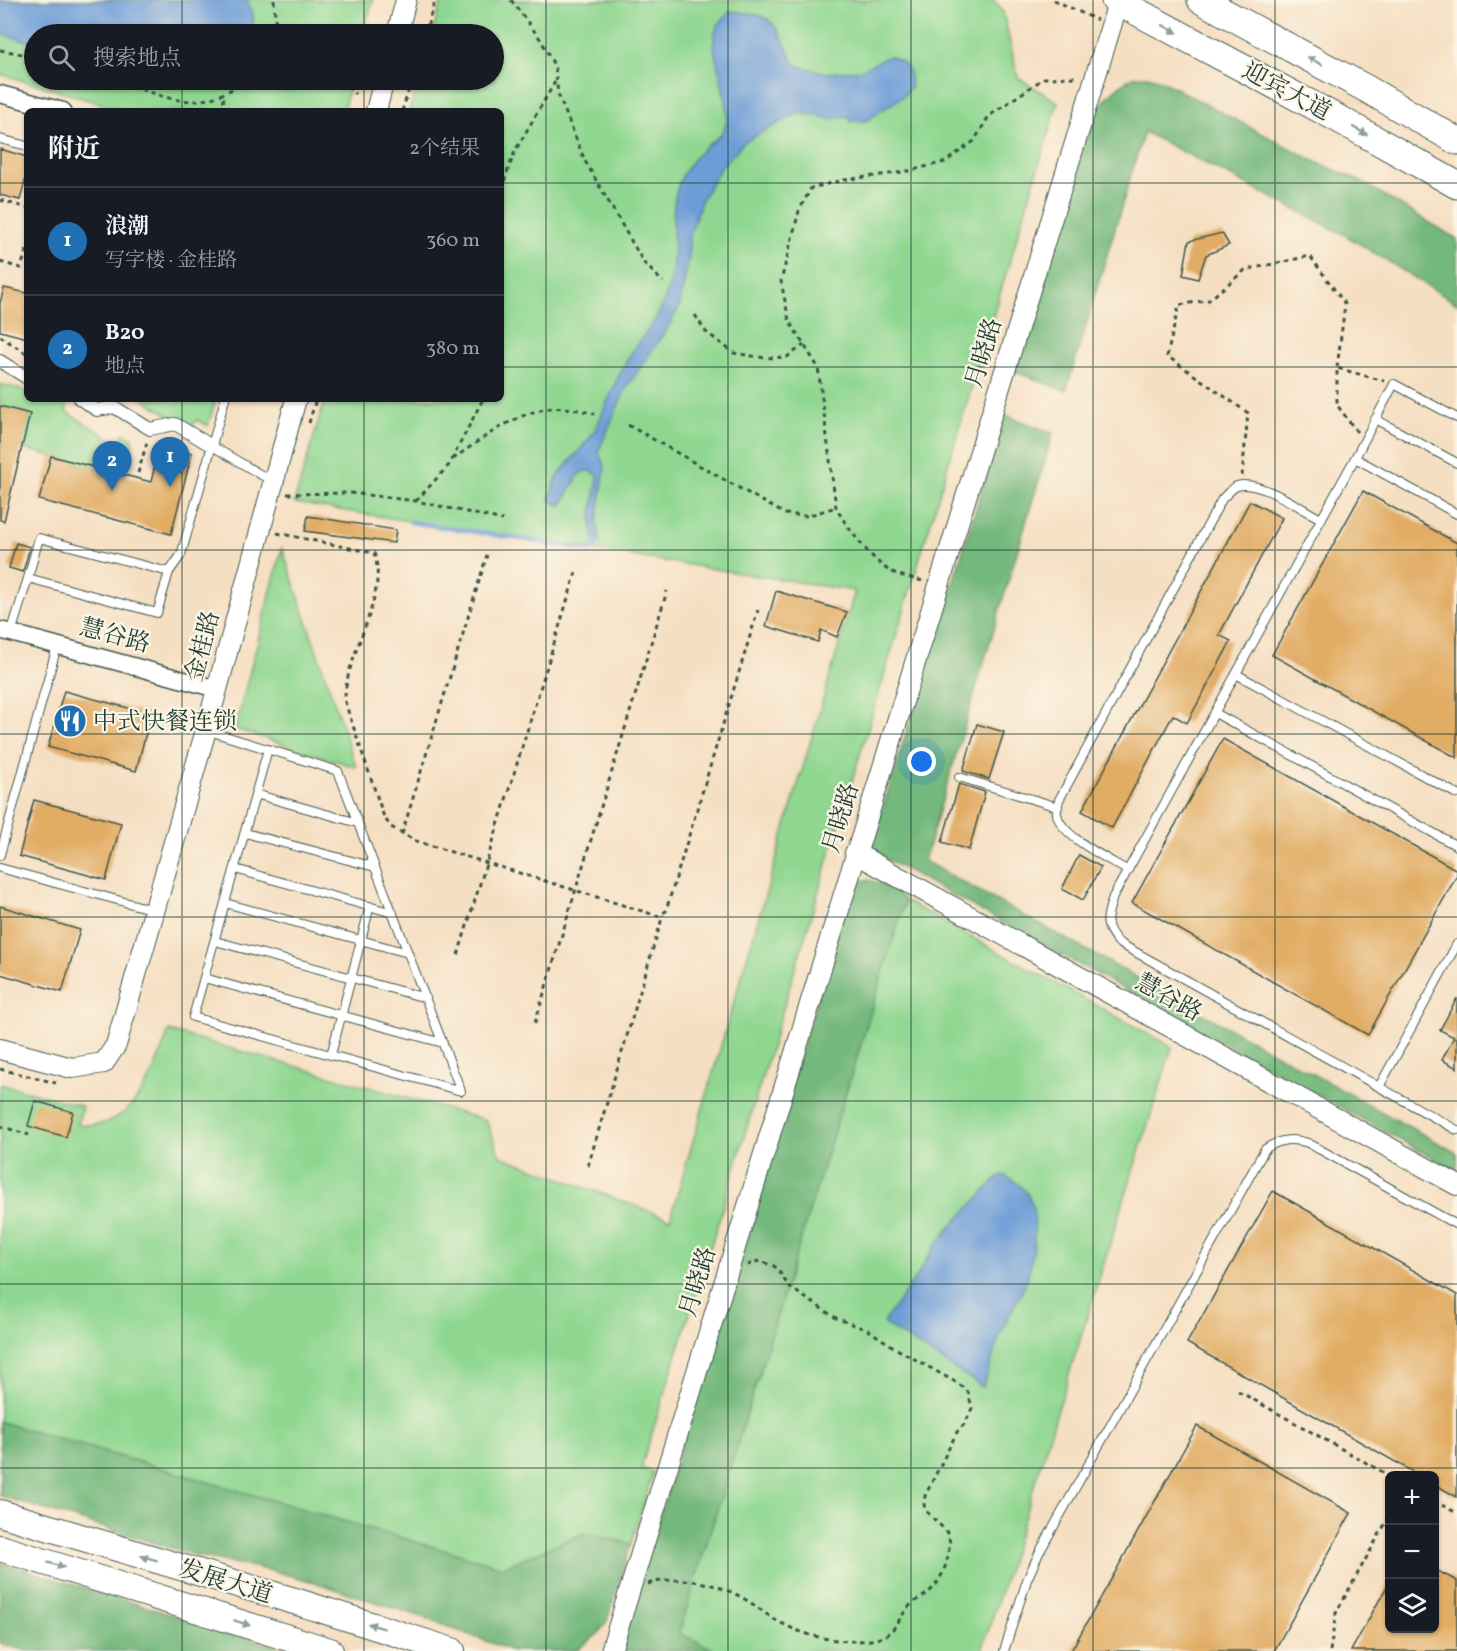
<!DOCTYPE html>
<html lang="zh">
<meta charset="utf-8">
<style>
:root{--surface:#171b24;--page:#20242c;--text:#f1f3f6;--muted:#9ea1a6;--line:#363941;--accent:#1f6fb2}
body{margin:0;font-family:Vollkorn,"Noto Serif SC",serif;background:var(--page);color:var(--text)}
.controls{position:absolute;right:18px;bottom:18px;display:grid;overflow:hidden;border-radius:9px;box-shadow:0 2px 4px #0004}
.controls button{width:54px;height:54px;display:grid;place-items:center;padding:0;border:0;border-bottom:2px solid var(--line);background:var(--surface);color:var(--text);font:30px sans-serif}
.you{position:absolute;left:922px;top:762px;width:21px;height:21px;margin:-15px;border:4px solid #fff;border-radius:50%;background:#1a73e8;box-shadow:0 0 0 9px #1a73e833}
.badge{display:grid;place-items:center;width:39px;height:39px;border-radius:50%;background:var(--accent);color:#fff;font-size:20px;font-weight:700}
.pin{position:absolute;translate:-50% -50px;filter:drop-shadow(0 2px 3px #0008)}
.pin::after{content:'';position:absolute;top:32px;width:21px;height:18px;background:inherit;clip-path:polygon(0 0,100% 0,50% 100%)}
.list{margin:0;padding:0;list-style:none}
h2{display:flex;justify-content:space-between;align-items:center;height:78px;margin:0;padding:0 24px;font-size:26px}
h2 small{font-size:20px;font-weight:400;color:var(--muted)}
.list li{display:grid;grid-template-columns:39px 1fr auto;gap:18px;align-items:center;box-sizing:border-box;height:108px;padding:0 24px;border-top:2px solid var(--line)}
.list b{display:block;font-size:22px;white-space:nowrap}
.list p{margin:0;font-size:20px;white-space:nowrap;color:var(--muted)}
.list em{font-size:20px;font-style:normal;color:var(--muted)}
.icon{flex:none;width:33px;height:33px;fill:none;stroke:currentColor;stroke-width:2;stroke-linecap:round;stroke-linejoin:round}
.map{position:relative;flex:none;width:1457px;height:1651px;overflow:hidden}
.search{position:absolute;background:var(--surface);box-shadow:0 2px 4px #0004;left:24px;top:24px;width:480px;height:66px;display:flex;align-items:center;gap:15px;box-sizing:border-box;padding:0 21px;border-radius:33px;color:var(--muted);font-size:22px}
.panel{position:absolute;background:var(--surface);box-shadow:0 2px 4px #0004;left:24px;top:108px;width:480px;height:294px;border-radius:9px}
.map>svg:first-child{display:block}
.green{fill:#8fd791;stroke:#578a62;stroke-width:1.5}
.forest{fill:#73b87b;stroke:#497a58;stroke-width:1.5}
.water{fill:#6d9dd7;stroke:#466d86;stroke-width:1.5}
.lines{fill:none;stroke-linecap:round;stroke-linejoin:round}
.stream{stroke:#6d9dd7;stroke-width:4.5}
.building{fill:#e1ac64}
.service-casing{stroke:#3f5549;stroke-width:10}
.pedestrian-casing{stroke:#3f5549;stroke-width:14}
.minor-casing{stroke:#3f5549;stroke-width:19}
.tertiary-casing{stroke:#3f5549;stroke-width:22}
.primary-casing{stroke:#3f5549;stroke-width:28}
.trunk-casing{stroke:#3f5549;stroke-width:29}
.path{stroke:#3f5549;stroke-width:3;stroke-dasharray:4.5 4.5;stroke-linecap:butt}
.service{stroke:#fff;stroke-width:8}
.pedestrian{stroke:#fff;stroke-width:12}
.minor{stroke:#fff;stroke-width:16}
.tertiary{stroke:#fff;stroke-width:20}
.primary{stroke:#fff;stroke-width:26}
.trunk{stroke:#fff;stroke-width:27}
.oneway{fill:#8f9e9a}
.grid{fill:none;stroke:#1f3d34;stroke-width:1.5;stroke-opacity:0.55}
.labels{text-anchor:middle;stroke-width:4.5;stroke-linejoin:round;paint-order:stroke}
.street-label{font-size:24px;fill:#1f3d34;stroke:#fcf5e5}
.poi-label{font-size:24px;fill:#1f3d34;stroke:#fcf5e5;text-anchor:start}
</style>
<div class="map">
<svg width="1457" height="1651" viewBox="0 0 1457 1651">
<rect width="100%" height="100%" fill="#fcf5e5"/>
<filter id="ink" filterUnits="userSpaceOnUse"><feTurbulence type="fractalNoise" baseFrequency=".0167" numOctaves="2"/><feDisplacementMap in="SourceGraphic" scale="12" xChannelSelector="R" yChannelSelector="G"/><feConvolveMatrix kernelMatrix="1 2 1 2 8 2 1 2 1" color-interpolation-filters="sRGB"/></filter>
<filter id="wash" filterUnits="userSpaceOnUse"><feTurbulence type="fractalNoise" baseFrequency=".008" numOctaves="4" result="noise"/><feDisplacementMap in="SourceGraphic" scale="24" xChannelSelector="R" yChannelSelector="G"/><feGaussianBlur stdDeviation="1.35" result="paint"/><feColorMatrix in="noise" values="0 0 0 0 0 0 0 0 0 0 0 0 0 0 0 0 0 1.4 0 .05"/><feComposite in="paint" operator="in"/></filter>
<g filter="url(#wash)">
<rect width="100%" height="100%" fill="#f5dfc2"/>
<path class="green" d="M0,0H373L363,34H34V80H351L343,111H126L0,74Z
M442,0H994L1003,12L1018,78L1058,102L718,1223L641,1468L653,1472L631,1544L593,1535L582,1534L503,1567L0,1422V1084L82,1106L78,1124C133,1134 153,1073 169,1031L486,1120L500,1156L670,1219L855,591L294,503L325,399H501V111H409L419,80H494V34H432Z
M0,384L27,391V399H56L68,402L66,412L118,443L124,433L133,438L132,454L124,475L21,448L30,414L0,406Z
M143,399H216L208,426L197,420L191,429Z
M282,548L356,767L235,729Z
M905,901L1172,1047L982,1651H716L679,1633Z"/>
<path class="forest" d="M1136,76H1148L1160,80L1316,162L1358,180L1457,239V304L1345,235L1144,132L1066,391L1013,371L1093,116C1105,99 1116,85 1136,76Z
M1005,415L1053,433L924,861L1457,1153V1171L884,858L873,845V839Z
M862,880C876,879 896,889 905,901L679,1633L716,1651H623L625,1631L851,886Z
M0,1422L503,1567L582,1534L593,1535L631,1544L607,1621L598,1634L576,1651H512L425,1618L314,1582L274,1571L198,1556L0,1496Z
M0,1562L290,1651H26L0,1643Z"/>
<path class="water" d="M0,0H247C253,12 256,22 251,34H34V43L0,34Z
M730,11C780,14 774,25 795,65L827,73L861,70L889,56C908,63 910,67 911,87L903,96L866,121H851L848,116L832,119L801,113L789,118L744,142L721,167L702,199L689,237V256L680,305L668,327L625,390L599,450L600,456L605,467L597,522L600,542L596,544C586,521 596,498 598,475L589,470L580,473L561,506L550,500C554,469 577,458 593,433C599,423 603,411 608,400C614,385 622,369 630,355C640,338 655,325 662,306C667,294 672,276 673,262C675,234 669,209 680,181C684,171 692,160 700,152C711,140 726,137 727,118C729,91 707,50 716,29C718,23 726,17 730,11Z
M1003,1175C1013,1179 1026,1189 1030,1199C1040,1222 1032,1272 1021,1294C1014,1308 1005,1320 1000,1335C994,1352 989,1370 983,1387L883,1323L917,1276L934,1247L949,1229L995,1180Z"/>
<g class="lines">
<path class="stream" d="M411,522L590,550L597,543"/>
</g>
<g id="blocks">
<path class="building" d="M0,149L27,157V174L20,200L0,195Z
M1222,233L1229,245L1206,255L1198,279L1183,275L1189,241Z
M4,288L27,293V338L0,331V303Z
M0,406L30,414L4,521L0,520Z
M160,445L192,453L171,534L39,500L51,456L151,482Z
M1363,491L1457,543V758L1272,655Z
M1250,501L1282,518L1219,635L1231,641L1187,723L1173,715L1112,828L1082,811Z
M308,516L396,530L394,543L305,531Z
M16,543L30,547L23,572L9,568Z
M776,591L847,612L837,637L821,630L818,642L766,626Z
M64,691L151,714L136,771L48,747Z
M977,724L1004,732L989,779L963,771Z
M1223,739L1457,870V875L1368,1035L1132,903Z
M959,784L985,792L969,850L942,842Z
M34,800L121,823L106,880L19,856Z
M1079,855L1101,867L1083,900L1062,889Z
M0,906L80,930L62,992L0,974Z
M1457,998V1068L1442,1060L1454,1037L1440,1030Z
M35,1101L73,1112L66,1137L28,1126Z
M1273,1191L1457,1295V1497L1434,1484V1476H1420L1187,1343Z
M1197,1426L1351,1513L1274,1651H1071Z
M1434,1569L1457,1581V1651H1351L1389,1583V1629H1434Z"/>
</g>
</g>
<g filter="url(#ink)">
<use href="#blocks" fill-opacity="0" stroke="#3f5549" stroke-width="1.5"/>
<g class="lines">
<g class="service-casing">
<path id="service" d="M0,139L27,146
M1375,419L1457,463
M212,446L263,476
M1355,458L1394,384L1457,418
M1457,514L1355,458L1113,897C1106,919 1103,925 1119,943L1457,1130
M169,572L39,538L28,578L157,613L169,572L181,555L225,399
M11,633L28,578
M1236,674L1457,794
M1215,713L1457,846
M206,730L338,771L461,1091L193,1017L268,749
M959,777L1058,807
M255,794L358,823
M245,833L375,867
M0,855L57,646
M0,868L154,910
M235,869L393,913
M1128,871C1109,859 1061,837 1057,814C1056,810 1058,805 1059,800L1222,499C1226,495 1232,488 1237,486C1258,479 1302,509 1321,519
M225,903L408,953
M215,941L426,998
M204,978L443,1043
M331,1055L370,906
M1379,1087L1457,944
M1004,1651L1027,1580L1039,1553L1265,1149C1280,1139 1291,1138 1308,1143L1457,1225"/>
</g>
<g class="pedestrian-casing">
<path id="pedestrian" d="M0,361L27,378
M80,399L97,410L114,407L150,429L175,424L212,446"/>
</g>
<g class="minor-casing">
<path id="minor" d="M0,94L63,111
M0,630L217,689"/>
</g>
<g class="tertiary-casing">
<path id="tertiary" d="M397,34L406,0
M376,111L384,80
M855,853L1457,1185
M0,1049L72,1068L104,1063L116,1045L206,730L296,399
M611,1651L1119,0"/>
</g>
<g class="primary-casing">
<path id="primary" d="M0,1513L301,1603L452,1651
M0,1548L330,1651"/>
</g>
<g class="trunk-casing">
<path id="trunk" d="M1115,0L1335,117L1457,185
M1201,0L1365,88L1457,141"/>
</g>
<path class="path" d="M274,0L276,34
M511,0L541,40L555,67L558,94L585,161L644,263L663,282
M1054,0L1097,20
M425,34L435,0
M0,50L34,56
M116,80C167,98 197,116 246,80
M341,80L355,94
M223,111L224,94
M402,111L412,80
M501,190L515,151L555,82
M0,200L27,208
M0,262L21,268L27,248
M695,315L706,332L734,353L765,358L787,357L804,345
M0,336L27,354
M309,423L316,399
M628,425L785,514L807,516L836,507
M1357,432L1337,405V368L1384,381
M453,459C480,440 510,417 544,409C560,405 579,410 595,414
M138,473L147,442
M1242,476L1248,413L1167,356L1179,305L1209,300L1245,270L1310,256L1345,304L1337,368
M287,494L351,493L416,501L503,520
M416,501L449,465L483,399
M277,533L374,553C390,598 343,657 345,702L384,817L391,827L416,841L658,916L666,911L668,904L758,610
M922,581C912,578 900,576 890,571C873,562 844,524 836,507L818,367L789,321L781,281L799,211L811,188L844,180L904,172L945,162L974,141L989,116L1044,78L1078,77
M402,834L487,555
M458,955L577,569
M535,1023L667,591
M0,1069L56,1083
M0,1126L29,1135
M588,1166L663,915
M1238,1391L1390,1476
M1434,1501L1457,1513
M648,1584C678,1575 714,1582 741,1597C756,1605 767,1616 783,1624C804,1635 829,1641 853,1641C863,1641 875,1641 884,1636C897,1630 901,1612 914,1602C920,1598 927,1595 932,1589C945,1576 951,1552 949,1534L926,1511L924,1505L925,1496L957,1432L966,1422L972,1408L968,1392L959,1384L895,1348L870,1331L836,1318L789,1287L777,1268L772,1265L758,1261L748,1265
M1330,1651L1336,1613L1390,1515"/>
<use href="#service" class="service"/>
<use href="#pedestrian" class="pedestrian"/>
<use href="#minor" class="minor"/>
<use href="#tertiary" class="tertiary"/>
<use href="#primary" class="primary"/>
<use href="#trunk" class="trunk"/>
</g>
<defs><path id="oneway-solid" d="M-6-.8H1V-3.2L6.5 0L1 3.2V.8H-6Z" transform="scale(1.5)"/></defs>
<g class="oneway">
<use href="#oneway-solid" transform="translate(1170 29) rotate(28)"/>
<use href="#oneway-solid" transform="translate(1315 61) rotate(-152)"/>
<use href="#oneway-solid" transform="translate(1360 131) rotate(29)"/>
<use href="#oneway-solid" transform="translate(149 1558) rotate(-163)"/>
<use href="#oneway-solid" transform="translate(56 1565) rotate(17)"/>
<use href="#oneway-solid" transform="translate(242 1623) rotate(18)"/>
<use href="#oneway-solid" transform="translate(376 1626) rotate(-163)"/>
</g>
</g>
<path class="grid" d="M182,0V34M364,0V34M546,0V1651M728,0V1651M911,0V1651M1093,0V1651M1275,0V1651M182,80V111M364,80V111M0,183H27M501,183H1457M0,367H27M501,367H1457M182,399V1651M364,399V1651M0,550H1457M0,734H1457M0,917H1457M0,1101H1457M0,1284H1457M0,1468H1457"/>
<defs>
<g id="restaurant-disc" transform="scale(1.725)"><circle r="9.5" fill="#1f6fb2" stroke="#fcf5e5"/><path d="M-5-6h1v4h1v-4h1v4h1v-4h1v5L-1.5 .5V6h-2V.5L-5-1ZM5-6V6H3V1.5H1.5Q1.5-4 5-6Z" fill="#fff"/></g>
</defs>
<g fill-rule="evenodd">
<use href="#restaurant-disc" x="70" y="721"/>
</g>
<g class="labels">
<g class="street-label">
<text transform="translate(1287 91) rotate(28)" y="8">迎宾大道</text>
<text transform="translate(983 353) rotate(-73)" y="8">月晓路</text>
<text transform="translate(115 635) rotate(15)" y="8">慧谷路</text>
<text transform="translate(202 646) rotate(-75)" y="8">金桂路</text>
<text transform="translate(840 818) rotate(-73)" y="8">月晓路</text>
<text transform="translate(1169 997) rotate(29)" y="8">慧谷路</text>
<text transform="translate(697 1282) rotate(-73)" y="8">月晓路</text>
<text transform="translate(226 1581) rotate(17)" y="8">发展大道</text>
</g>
<g class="poi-label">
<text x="93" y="729">中式快餐连锁</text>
</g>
</g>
</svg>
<div class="controls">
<button>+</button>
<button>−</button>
<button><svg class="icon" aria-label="layers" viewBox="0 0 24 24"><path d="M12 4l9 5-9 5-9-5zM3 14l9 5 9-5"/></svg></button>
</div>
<div class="you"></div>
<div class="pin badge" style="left:170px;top:487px">1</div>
<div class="pin badge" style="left:112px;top:491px">2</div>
<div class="search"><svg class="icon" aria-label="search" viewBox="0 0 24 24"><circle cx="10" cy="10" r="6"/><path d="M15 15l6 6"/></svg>搜索地点</div>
<section class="panel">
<h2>附近<small>2个结果</small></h2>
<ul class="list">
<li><span class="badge">1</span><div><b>浪潮</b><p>写字楼 · 金桂路</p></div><em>360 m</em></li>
<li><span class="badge">2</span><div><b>B20</b><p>地点</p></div><em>380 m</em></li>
</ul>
</section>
</div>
